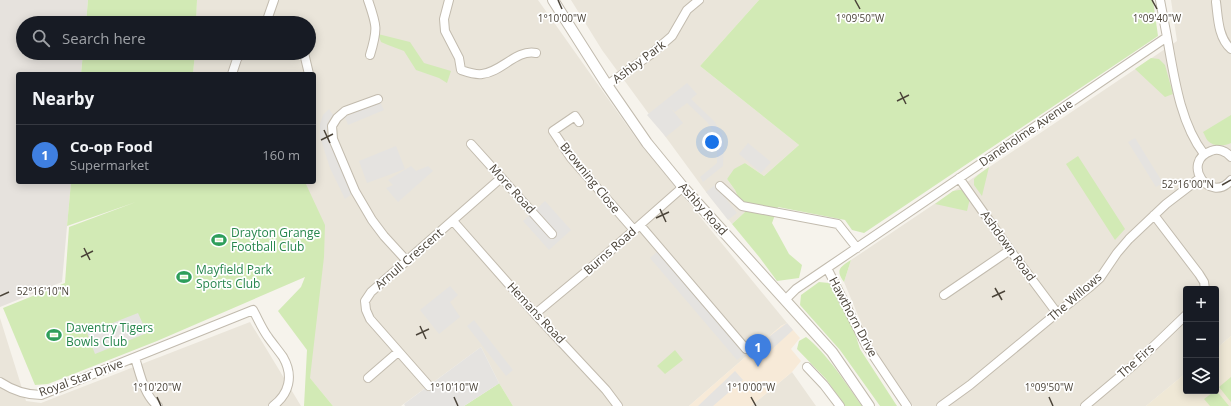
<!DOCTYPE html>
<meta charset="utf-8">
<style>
:root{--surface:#171b24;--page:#20242c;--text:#f1f3f6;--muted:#9ea1a6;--line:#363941;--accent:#fc3f1d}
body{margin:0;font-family:"Open Sans",sans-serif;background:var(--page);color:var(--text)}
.controls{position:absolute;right:12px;bottom:12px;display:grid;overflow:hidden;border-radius:4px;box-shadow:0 2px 10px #0003}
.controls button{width:36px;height:36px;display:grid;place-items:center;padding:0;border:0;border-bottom:1px solid var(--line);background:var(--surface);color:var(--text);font:20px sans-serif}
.you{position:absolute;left:712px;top:142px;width:14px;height:14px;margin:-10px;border:3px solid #fff;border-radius:50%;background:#1a73e8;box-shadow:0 0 0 6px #1a73e833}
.badge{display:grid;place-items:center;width:26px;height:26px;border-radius:50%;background:var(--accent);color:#fff;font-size:13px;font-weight:700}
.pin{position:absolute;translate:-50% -33px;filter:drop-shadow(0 1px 2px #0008)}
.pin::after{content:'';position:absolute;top:21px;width:14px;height:12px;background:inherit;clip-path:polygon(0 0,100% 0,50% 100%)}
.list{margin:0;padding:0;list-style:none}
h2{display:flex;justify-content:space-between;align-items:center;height:52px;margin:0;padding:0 16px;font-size:17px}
h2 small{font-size:13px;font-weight:400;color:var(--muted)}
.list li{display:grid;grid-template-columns:26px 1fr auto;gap:12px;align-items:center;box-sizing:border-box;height:60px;padding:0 16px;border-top:1px solid var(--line)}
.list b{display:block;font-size:15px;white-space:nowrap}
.list p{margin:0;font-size:13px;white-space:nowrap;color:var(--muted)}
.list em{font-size:13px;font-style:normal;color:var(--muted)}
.icon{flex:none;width:22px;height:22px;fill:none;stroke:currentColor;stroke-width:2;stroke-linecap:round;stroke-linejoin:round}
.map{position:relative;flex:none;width:1231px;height:406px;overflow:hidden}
.search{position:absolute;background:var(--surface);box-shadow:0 2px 10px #0003;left:16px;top:16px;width:300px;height:44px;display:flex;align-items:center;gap:10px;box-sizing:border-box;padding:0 14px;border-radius:22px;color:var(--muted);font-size:15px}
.panel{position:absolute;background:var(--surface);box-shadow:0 2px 10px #0003;left:16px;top:72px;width:300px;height:112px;border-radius:4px}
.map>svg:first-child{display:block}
.residential{fill:#eae5da}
.commercial{fill:#f7ead8}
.industrial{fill:#e6e2dd}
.education{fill:#efe8d6}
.green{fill:#d2eab5}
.parking{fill:#e5e3e0}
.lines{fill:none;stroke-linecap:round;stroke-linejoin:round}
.minor-casing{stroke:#c2bbae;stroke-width:10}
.tertiary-casing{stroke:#c2bbae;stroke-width:12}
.minor{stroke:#fff;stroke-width:8}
.tertiary{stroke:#fff;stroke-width:10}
.ticks{fill:none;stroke:#4b4439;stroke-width:1.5}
.labels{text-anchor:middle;stroke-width:3.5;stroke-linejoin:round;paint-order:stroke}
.street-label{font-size:12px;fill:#4b4439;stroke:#fff}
.leisure-label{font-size:12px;fill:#27864d;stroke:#fff;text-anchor:start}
.ticks-label{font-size:10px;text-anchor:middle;fill:#4b4439;stroke:#fff;stroke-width:3.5;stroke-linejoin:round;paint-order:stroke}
</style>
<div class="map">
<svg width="1231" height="406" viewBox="0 0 1231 406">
<rect width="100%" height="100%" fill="#f6f3ec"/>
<path class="residential" d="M197,0H538L638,141L787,323L781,326L689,406H513L499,383L481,347L401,406H333L309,377L301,182H314V74H193L195,53H309V23H196Z
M571,0H759L700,66L799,145L764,176L745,163L727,179L735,190L745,212L732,224L706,192L602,50Z
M1171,0H1231V336L1216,349V289H1186V373L1146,406H913L870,344L844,282L851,260L1177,41Z
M0,318L26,401L41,403L250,322L301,406H0Z
M792,372L816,406H751Z"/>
<path class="commercial" d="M787,323L800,338L791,349L801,361L792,372L751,406H689L781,326Z"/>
<path class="industrial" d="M0,0H88L86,23H23V53H83L81,74H18V182H71L62,282L0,307Z"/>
<path class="education" d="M1231,336V406H1146L1186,373V391H1216V349Z"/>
<path class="green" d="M88,0H197L196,23H86Z
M759,0H1153L1158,36L864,233L852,230L845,220L778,207L772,223L789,254L802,265L799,278L777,281L760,258L732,224L745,212L735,190L727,179L734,169L745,163L764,176L799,145L700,66Z
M378,34L410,42L424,63L451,71L447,83L439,78L416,70L404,51L388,45L381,42Z
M83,53H195L193,74H81Z
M1151,58L1159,59L1165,65L1173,94L1165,97L1135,69Z
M1231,115V143C1225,146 1214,147 1208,141C1206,139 1205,135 1203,132Z
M1078,156L1125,229L1115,240L1066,164Z
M989,167L982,196L974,185V179L978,175Z
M71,182H184V184L188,182H305L325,225L324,257L310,378L333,406H304L307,350L278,311L301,287L305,277L157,341L48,384L35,385L3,308L65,283L69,227L136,202L67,226Z
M959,190H964L970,198L967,211L935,204L953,191Z
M851,260L844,282C835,270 840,267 851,260Z
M819,282L829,283L852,324L860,349L897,406H880L840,350L800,305L801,295Z
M806,337C826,352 847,385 862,406H845L826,379L797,349L799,341Z
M675,350L683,360L665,374L657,366Z
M1231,377V402L1219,387Z
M499,383L513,406H464L498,384Z
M1216,390L1229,406H1210L1204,399Z"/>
<path class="parking" d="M687,83L697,94L691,99L714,121L722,134L724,144L723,166L703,182L700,177L717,163V144L714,132L707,122L687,103L675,112L669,106L683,123L666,137L647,115Z
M380,102L384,110L348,125L345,117Z
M329,109L333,115L330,119L327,126V135L332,149L352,194L345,199L330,168L320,137V124L323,115Z
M1135,138L1163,183L1156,187L1128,142Z
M748,143L771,162L761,173L739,154Z
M396,146L405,169L367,183L359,161Z
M411,166L416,171L428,166L433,171L398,202L386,188L393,185L388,180Z
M715,185L737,213L728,220L706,192Z
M545,201L571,230L549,250L523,221Z
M658,251L745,354L737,360L650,258Z
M450,286L458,295L450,302L460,317L439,334L420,310Z
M138,313L147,333L95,354L87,333Z
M474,320L513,370L506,376L467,326Z
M787,323L793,330L770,351L762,342Z
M481,347L499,383L498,384L464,406H405L404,404Z
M735,371L743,380L713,406H698Z"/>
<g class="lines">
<g class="minor-casing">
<path id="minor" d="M368,0C377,26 378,29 370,55
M449,0L444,19L445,31L459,58L461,70C467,72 475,75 482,74C502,72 516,49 536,53
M1160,0L1167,37
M1216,2C1218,17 1218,38 1231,49
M266,23L274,0
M304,53L309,74
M232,74L237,59L241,53
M607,85L650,55L672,36L687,10L699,0
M378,99L345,111L337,118L332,126L333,139L355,191L372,220L384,236L406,260
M579,122L575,116L553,131L571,158L634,230
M471,144L552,234
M1231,157C1226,151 1218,148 1211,151C1180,162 1210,205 1231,180
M959,178L1010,250L1057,313
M720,186L742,206L838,224L857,248
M1154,215L1199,274L1204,282L1205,289
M453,221L535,314L606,390L618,406
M640,225L746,349
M827,268L866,345L907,406
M944,295L1010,250
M785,300L796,289L827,268L1167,37C1174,76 1180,123 1204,154
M535,314L600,260L683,187
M135,358C140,373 144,396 158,406
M807,367L824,385L840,406
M368,378L398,352
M0,382C12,390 26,395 41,395L253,310C258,319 262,329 268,337C273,344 278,350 283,357C294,376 289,394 273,406
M429,386L370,319L366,310L365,301L371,292L501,178
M941,406L970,385L1057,313L1091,286L1100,278L1117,253L1129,239L1166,204L1200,178
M1085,406L1136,363L1186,315"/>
</g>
<g class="tertiary-casing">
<path id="tertiary" d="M553,0L607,85L647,143L683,187L832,352L869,406"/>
</g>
<use href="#minor" class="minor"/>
<use href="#tertiary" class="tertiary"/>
</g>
<path class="ticks" d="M558,0L562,9M855,0L860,9M1152,0L1157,9M900,92L906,104M897,101L909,95M324,130L330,143M321,140L333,134M1222,185L1231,180M660,209L666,222M656,218L669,212M84,248L90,260M81,257L93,251M995,288L1002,300M0,296L9,292M992,297L1005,291M420,326L426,339M416,335L429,329M157,397L161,406M454,397L458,406M751,397L756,406M1049,397L1053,406"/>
<defs>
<g id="stadium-bare" transform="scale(1.2)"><path d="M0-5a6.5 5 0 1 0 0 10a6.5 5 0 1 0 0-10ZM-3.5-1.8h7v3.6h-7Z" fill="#2e9e5b" stroke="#fff" stroke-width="2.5" paint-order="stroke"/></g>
</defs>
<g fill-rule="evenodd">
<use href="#stadium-bare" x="219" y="240"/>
<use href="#stadium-bare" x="184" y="277"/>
<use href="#stadium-bare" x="54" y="335"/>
</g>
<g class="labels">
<g class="street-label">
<text transform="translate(639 62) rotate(-37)" y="4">Ashby Park</text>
<text transform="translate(1026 133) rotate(-34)" y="4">Daneholme Avenue</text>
<text transform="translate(590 178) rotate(51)" y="4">Browning Close</text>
<text transform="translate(512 189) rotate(48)" y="4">More Road</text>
<text transform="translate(703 209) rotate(48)" y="4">Ashby Road</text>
<text transform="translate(1008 246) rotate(54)" y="4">Ashdown Road</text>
<text transform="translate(610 251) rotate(-41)" y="4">Burns Road</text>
<text transform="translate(409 259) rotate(-41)" y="4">Arnull Crescent</text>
<text transform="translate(1075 297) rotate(-41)" y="4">The Willows</text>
<text transform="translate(536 313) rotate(47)" y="4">Hemans Road</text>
<text transform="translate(853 317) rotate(62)" y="4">Hawthorn Drive</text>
<text transform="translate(1136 361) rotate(-42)" y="4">The Firs</text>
<text transform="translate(81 378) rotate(-20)" y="4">Royal Star Drive</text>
</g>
<g class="leisure-label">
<text x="231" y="237">Drayton Grange<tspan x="231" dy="14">Football Club</tspan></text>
<text x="196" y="274">Mayfield Park<tspan x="196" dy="14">Sports Club</tspan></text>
<text x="66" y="332">Daventry Tigers<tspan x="66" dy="14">Bowls Club</tspan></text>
</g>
</g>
<g class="ticks-label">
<text x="562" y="22">1°10'00"W</text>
<text x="860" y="22">1°09'50"W</text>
<text x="1157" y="22">1°09'40"W</text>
<text x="1188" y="188">52°16'00"N</text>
<text x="43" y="295">52°16'10"N</text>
<text x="157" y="391">1°10'20"W</text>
<text x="454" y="391">1°10'10"W</text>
<text x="751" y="391">1°10'00"W</text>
<text x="1049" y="391">1°09'50"W</text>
</g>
</svg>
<div class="controls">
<button>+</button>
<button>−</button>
<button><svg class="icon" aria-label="layers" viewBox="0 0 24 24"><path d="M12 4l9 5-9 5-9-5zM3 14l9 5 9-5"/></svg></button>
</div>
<div class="you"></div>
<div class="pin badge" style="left:758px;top:367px;background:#3f7fe0">1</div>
<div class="search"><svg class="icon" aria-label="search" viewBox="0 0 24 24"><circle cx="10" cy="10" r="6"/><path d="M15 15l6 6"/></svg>Search here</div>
<section class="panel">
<h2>Nearby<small></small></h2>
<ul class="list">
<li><span class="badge" style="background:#3f7fe0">1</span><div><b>Co-op Food</b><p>Supermarket</p></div><em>160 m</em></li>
</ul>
</section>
</div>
